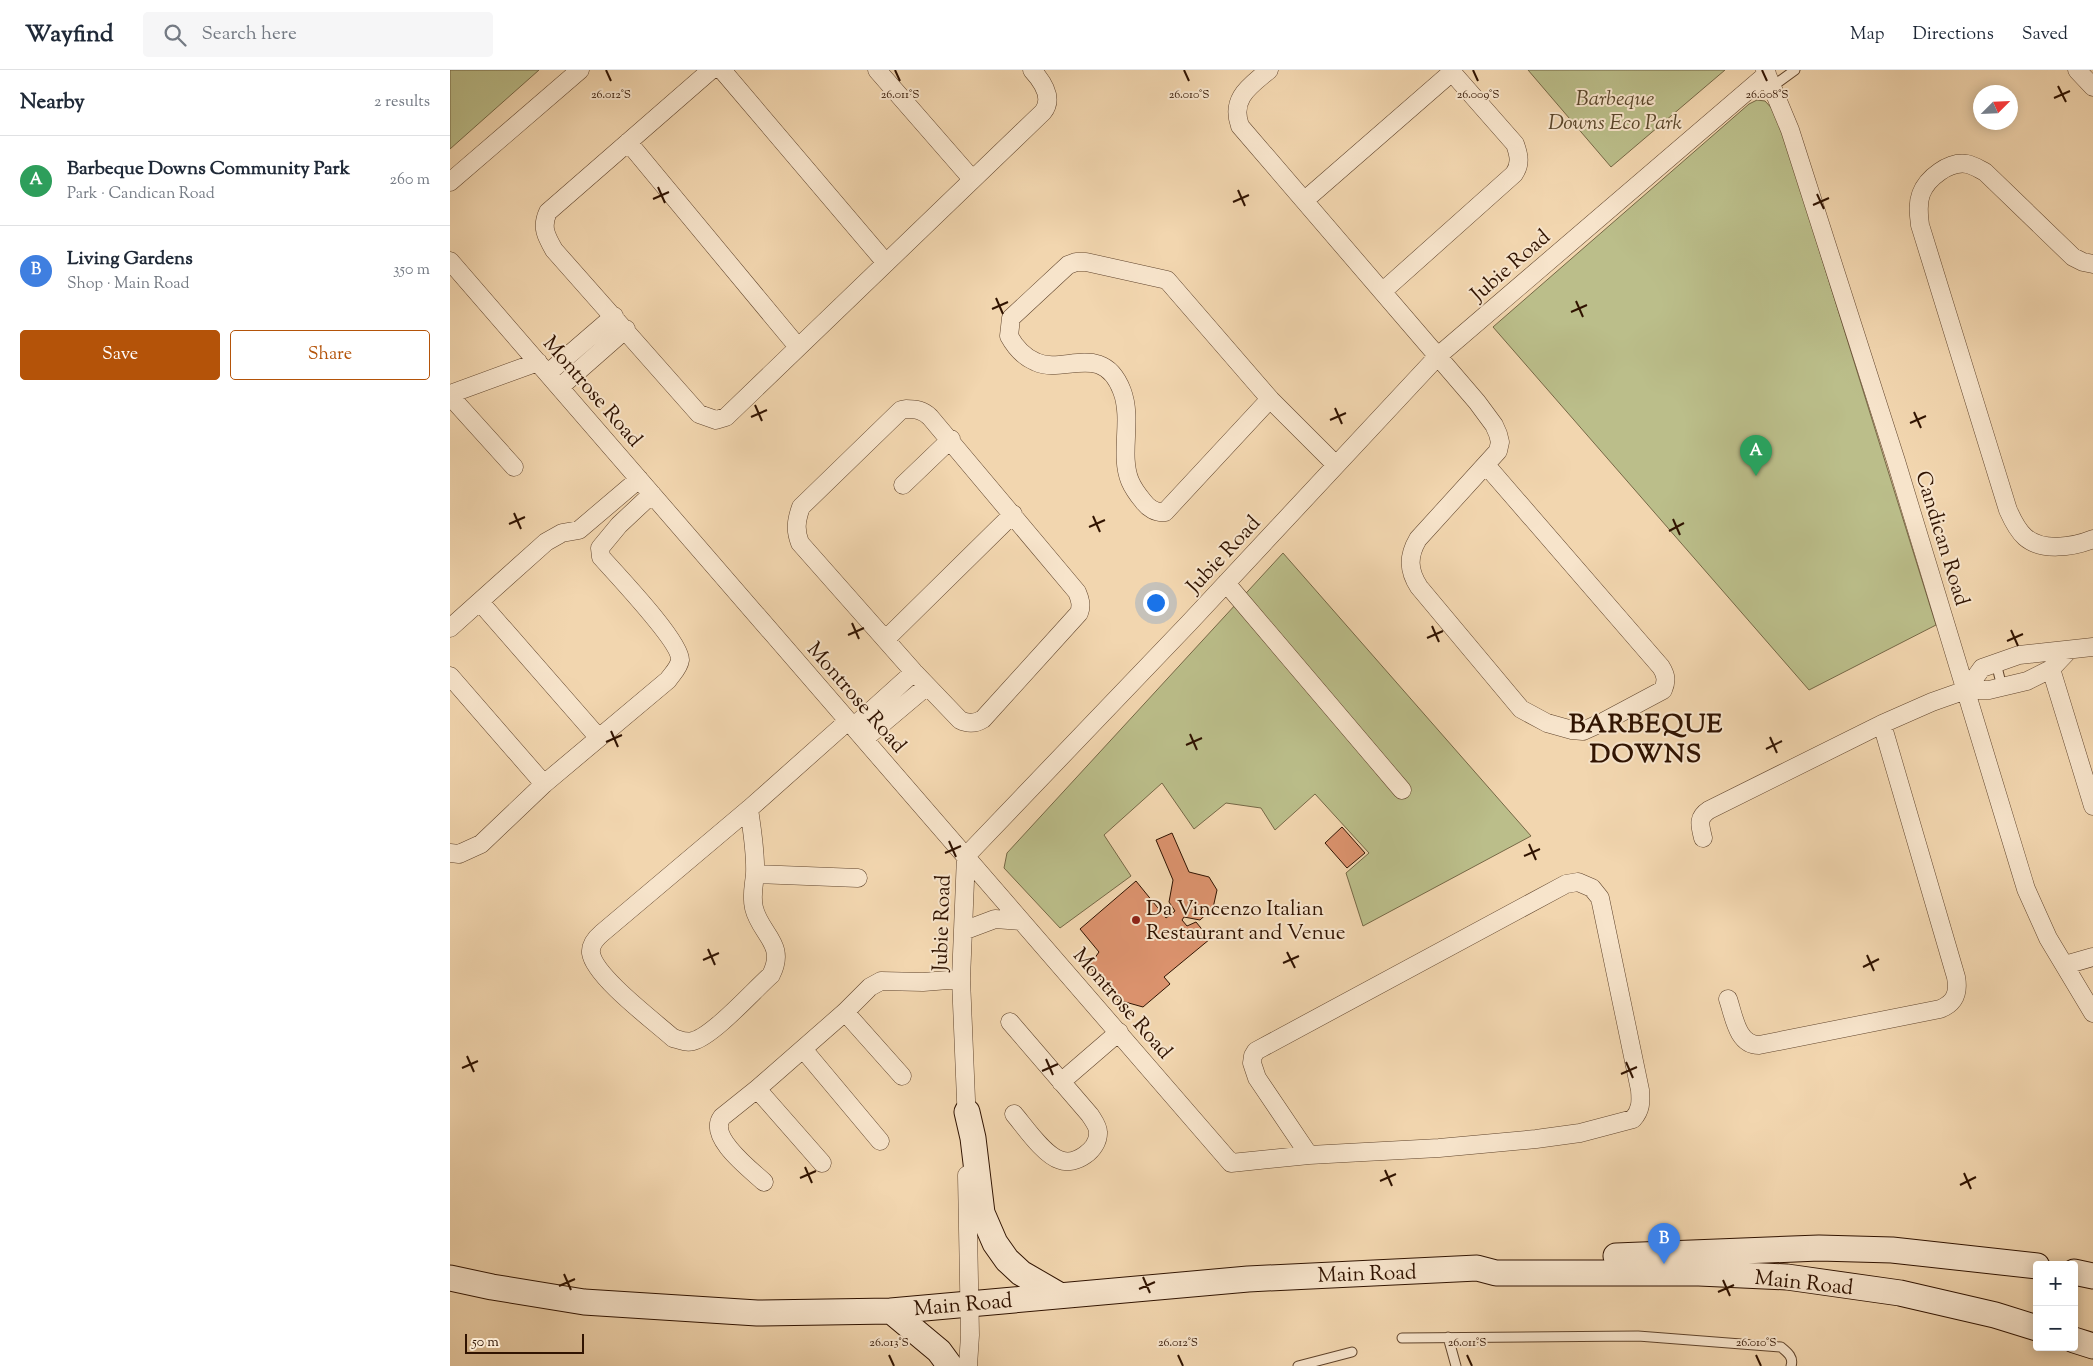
<!DOCTYPE html>
<meta charset="utf-8">
<style>
:root{--surface:#fff;--page:#f6f6f7;--text:#1f2937;--muted:#747a83;--line:#e0e1e3;--accent:#b45309}
body{margin:0;font-family:"Sorts Mill Goudy",serif;background:var(--page);color:var(--text)}
.controls{position:absolute;right:15px;bottom:15px;display:grid;overflow:hidden;border-radius:5px;box-shadow:0 2px 12px #0003}
.controls button{width:45px;height:45px;display:grid;place-items:center;padding:0;border:0;border-bottom:1px solid var(--line);background:var(--surface);color:var(--text);font:25px sans-serif}
.compass{position:absolute;left:1523px;top:15px;width:45px;height:45px;border-radius:50%;background:var(--surface);box-shadow:0 2px 12px #0003;rotate:66deg}
.scale{position:absolute;left:15px;bottom:12px;width:119px;box-sizing:border-box;padding-left:5px;border:2px solid #301301;border-top:0;font-size:14px;line-height:18px;white-space:nowrap;color:#301301;-webkit-text-stroke:4px #f7e4cb;paint-order:stroke}
.you{position:absolute;left:705px;top:532px;width:18px;height:18px;margin:-12px;border:4px solid #fff;border-radius:50%;background:#1a73e8;box-shadow:0 0 0 8px #1a73e833}
.badge{display:grid;place-items:center;width:32px;height:32px;border-radius:50%;background:var(--accent);color:#fff;font-size:16px;font-weight:700}
.pin{position:absolute;translate:-50% -41px;filter:drop-shadow(0 1px 2px #0008)}
.pin::after{content:'';position:absolute;top:26px;width:18px;height:15px;background:inherit;clip-path:polygon(0 0,100% 0,50% 100%)}
.list{margin:0;padding:0;list-style:none}
h2{display:flex;justify-content:space-between;align-items:center;height:65px;margin:0;padding:0 20px;font-size:21px}
h2 small{font-size:16px;font-weight:400;color:var(--muted)}
.list li{display:grid;grid-template-columns:32px 1fr auto;gap:15px;align-items:center;box-sizing:border-box;height:90px;padding:0 20px;border-top:1px solid var(--line)}
.list b{display:block;font-size:19px;white-space:nowrap}
.list p{margin:0;font-size:16px;white-space:nowrap;color:var(--muted)}
.list em{font-size:16px;font-style:normal;color:var(--muted)}
.actions{display:flex;gap:10px;padding:15px 20px}
.actions a{flex:1;padding:11px 0;border:1px solid var(--accent);border-radius:5px;text-align:center;font-size:18px;color:var(--accent)}
.actions .main{background:var(--accent);color:#fff}
.icon{flex:none;width:28px;height:28px;fill:none;stroke:currentColor;stroke-width:2;stroke-linecap:round;stroke-linejoin:round}
.map{position:relative;flex:none;width:1643px;height:1296px;overflow:hidden}
header{display:flex;align-items:center;gap:30px;box-sizing:border-box;height:70px;padding:0 25px;background:var(--surface);border-bottom:1px solid var(--line)}
header strong{font-size:24px}
nav{display:flex;gap:28px;margin-inline-start:auto;font-size:18px}
.search{width:350px;height:45px;background:var(--page);display:flex;align-items:center;gap:12px;box-sizing:border-box;padding:0 18px;border-radius:5px;color:var(--muted);font-size:19px}
main{display:flex}
aside{flex:1;background:var(--surface)}
.map>svg:first-child{display:block}
.green{fill:#bbbe8a;stroke:#766846}
.building{fill:#dc936e;stroke:#301301}
.lines{fill:none;stroke-linecap:round;stroke-linejoin:round}
.lane-casing{stroke:#60442c;stroke-width:11}
.street-casing{stroke:#60442c;stroke-width:19}
.secondary-casing{stroke:#301301;stroke-width:27}
.lane{stroke:#f7e4cb;stroke-width:9}
.street{stroke:#f7e4cb;stroke-width:18}
.secondary{stroke:#f7e4cb;stroke-width:25}
.ticks{fill:none;stroke:#301301;stroke-width:2}
.poi-dot{fill:#8f2418;stroke:#f7e4cb;stroke-width:2}
.labels{text-anchor:middle;stroke-width:4;stroke-linejoin:round;paint-order:stroke}
.park-label{font-size:21px;font-style:italic;fill:#5a462a;stroke:#f7e4cb}
.street-label{font-size:21px;fill:#301301;stroke:#f7e4cb}
.poi-label{font-size:21px;fill:#301301;stroke:#f7e4cb;text-anchor:start}
.district-label{font-size:26px;font-weight:bold;letter-spacing:1px;fill:#301301;stroke:#f7e4cb}
.ticks-label{font-size:12px;text-anchor:middle;fill:#301301;stroke:#f7e4cb;stroke-width:4;stroke-linejoin:round;paint-order:stroke}
</style>
<header>
<strong>Wayfind</strong>
<div class="search"><svg class="icon" aria-label="search" viewBox="0 0 24 24"><circle cx="10" cy="10" r="6"/><path d="M15 15l6 6"/></svg>Search here</div>
<nav><a>Map</a><a>Directions</a><a>Saved</a></nav>
</header>
<main>
<aside>
<h2>Nearby<small>2 results</small></h2>
<ul class="list">
<li><span class="badge" style="background:#2e9e5b">A</span><div><b>Barbeque Downs Community Park</b><p>Park · Candican Road</p></div><em>260 m</em></li>
<li><span class="badge" style="background:#3f7fe0">B</span><div><b>Living Gardens</b><p>Shop · Main Road</p></div><em>350 m</em></li>
</ul>
<div class="actions"><a class="main">Save</a><a>Share</a></div>
</aside>
<div class="map">
<svg width="1643" height="1296" viewBox="0 0 1643 1296">
<rect width="100%" height="100%" fill="#f2d6af"/>
<filter id="stains"><feTurbulence type="fractalNoise" baseFrequency=".004" numOctaves="4"/><feColorMatrix values="0 0 0 0 .2 0 0 0 0 .09 0 0 0 0 .02 0 0 0 .5 -.17"/></filter>
<radialGradient id="worn" r=".72"><stop offset=".6" stop-color="#630" stop-opacity="0"/><stop offset="1" stop-color="#630" stop-opacity=".3"/></radialGradient>
<path class="green" d="M0,0H89L0,79Z
M1078,0H1275L1161,97Z
M1307,30L1315,31L1327,44L1486,555L1359,620L1043,257L1299,34Z
M833,483L1081,766L913,856L896,803L919,783L865,724L825,760L811,738L776,733L744,759L712,713L654,765L681,806L610,858L554,798L557,783Z"/>
<path class="building" d="M892,757L915,783L897,798L875,773Z
M722,763L739,802L759,807L767,820L763,838L750,850L734,847L732,850L737,856L746,852L760,869L714,907L720,914L693,937L668,930L639,896L649,882L630,859L686,811L716,848L725,841L719,832L723,810L706,770Z"/>
<g class="lines">
<g class="lane-casing">
<path id="lane" d="M1323,16L1345,0
M1546,593L1552,617
M998,1267L1006,1296
M952,1268L1188,1266L1331,1277C1337,1282 1344,1287 1341,1296
M848,1296L902,1282"/>
</g>
<g class="street-casing">
<path id="street" d="M261,0L98,142C91,157 96,166 104,180L249,344L266,350L276,347L593,42C604,28 592,11 582,0
M272,0L436,193
M427,0L522,109
M819,0C800,16 780,28 790,56L1027,332L1044,355L1048,364L1050,372L1048,381L968,469C958,486 958,500 969,517L1071,639L1097,653L1122,660L1133,661L1153,652L1213,620C1217,611 1216,605 1211,597L1036,395
M1315,0L1340,60L1446,391L1576,819L1598,868L1643,943
M1627,0L1643,17
M178,72L348,277
M0,112L130,0
M855,130L1002,2
M0,191L781,1093L859,1085L989,1078L1086,1069L1130,1063L1183,1049C1191,1040 1191,1032 1190,1020L1150,828L1142,818L1128,812L1116,814L806,981L803,986L802,993L807,1008L859,1085
M626,192H636L717,210L820,329L715,442C706,443 698,438 693,431C688,425 683,418 680,411C669,384 683,350 672,321C653,271 614,305 586,292C574,287 565,277 559,266L561,248L618,195Z
M1643,194L1633,192L1623,187L1535,102C1529,99 1523,95 1517,94C1499,91 1477,108 1471,124C1467,135 1469,145 1470,155L1558,440C1562,449 1567,460 1575,467C1592,482 1623,477 1643,469
M933,221L1064,104C1071,94 1069,85 1065,74L1000,0
M98,303L164,246
M110,317L176,259
M0,324L88,292
M0,326L64,397
M820,329L886,395
M456,339C466,339 473,340 480,347L627,522C630,529 632,535 629,543L533,649C525,654 518,654 510,650L464,602L350,473C345,460 346,451 351,437L451,340Z
M453,415L501,369
M776,513L952,720
M30,532L148,667
M0,558L96,472L112,463L129,460L189,409
M436,569L563,444
M1601,599L1643,736
M0,606L94,714
M1516,620L1532,598L1569,585L1643,577
M403,657L464,602
M414,669L477,616
M299,739C302,760 306,783 305,804C304,816 301,826 304,838C310,864 337,874 321,905C304,920 263,966 243,971C236,973 230,970 223,968C204,951 144,906 141,883C140,874 146,868 152,863L299,739L398,651
M1253,768C1250,755 1247,748 1259,740L1432,654L1482,632L1516,620H1539L1577,611L1601,599L1618,581
M0,783L9,784L31,774L94,714L218,610C222,604 229,598 230,590C231,572 166,504 151,487L150,478L169,455L202,424
M305,804L408,808
M513,861L545,849L571,851
M1615,895L1643,887
M1278,929C1284,946 1287,975 1309,975L1490,939C1505,933 1509,923 1506,907L1432,654
M395,942L452,1006
M560,952L640,1045C643,1050 648,1056 648,1062C649,1080 625,1096 610,1090C594,1085 575,1057 564,1044
M353,979L430,1071
M611,1012L669,962
M307,1019L372,1093
M517,1054L511,909L516,786L739,553L988,286L1317,4
M517,1105L520,1265L518,1296
M314,1112C300,1099 257,1067 272,1047L307,1019L395,942L420,917L431,911L473,912L511,909"/>
</g>
<g class="secondary-casing">
<path id="secondary" d="M517,1042L523,1068L532,1143L545,1173L557,1190L571,1203L609,1225
M1166,1186L1369,1178L1442,1180L1587,1196
M1624,1202L1643,1206
M0,1208L42,1217L134,1232L307,1243L441,1241L798,1209L1027,1198L1046,1203H1249L1337,1207L1450,1223L1545,1245L1587,1258
M441,1241L489,1281L500,1296
M1624,1270L1643,1276"/>
</g>
<use href="#lane" class="lane"/>
<use href="#street" class="street"/>
<use href="#secondary" class="secondary"/>
</g>
<path class="ticks" d="M156,0L161,11M445,0L450,11M734,0L739,11M1023,0L1028,11M1312,0L1317,11M1608,16L1616,32M1604,28L1620,21M208,117L215,133M788,120L795,136M1367,124L1374,139M203,129L219,122M783,132L799,125M1363,135L1379,128M546,228L553,244M1126,231L1133,247M542,239L558,232M1121,242L1137,235M305,335L312,351M885,338L892,354M1464,342L1471,358M301,347L317,340M880,350L896,343M1460,353L1476,346M64,443L71,459M643,446L650,462M1223,449L1230,465M59,454L75,447M639,457L655,450M1219,461L1234,453M402,553L409,569M982,556L989,572M1561,560L1568,576M398,565L414,558M977,568L993,561M1557,571L1573,564M161,661L168,677M740,664L747,680M1320,667L1327,683M156,672L172,665M736,675L752,668M1316,679L1332,671M499,771L506,787M1079,774L1086,790M495,783L511,776M1074,786L1090,779M258,879L265,895M837,882L845,898M1417,885L1424,901M253,890L269,883M833,893L849,886M1413,897L1429,889M17,986L24,1002M596,989L603,1005M1176,992L1183,1008M12,998L28,991M592,1001L608,994M1171,1004L1187,997M355,1097L362,1113M935,1100L942,1116M1514,1103L1521,1119M350,1108L366,1101M930,1111L946,1104M1510,1115L1526,1107M114,1204L121,1220M693,1207L700,1223M1273,1210L1280,1226M109,1216L125,1209M689,1219L705,1212M1268,1222L1284,1215M439,1285L444,1296M728,1285L733,1296M1017,1285L1022,1296M1306,1285L1311,1296"/>
<circle class="poi-dot" cx="686" cy="850" r="5"/>
<g class="labels">
<g class="park-label">
<text x="1165" y="35">Barbeque<tspan x="1165" dy="24">Downs Eco Park</tspan></text>
</g>
<g class="street-label">
<text transform="translate(1060 195) rotate(-41)" y="7">Jubie Road</text>
<text transform="translate(143 321) rotate(49)" y="7">Montrose Road</text>
<text transform="translate(1493 468) rotate(73)" y="7">Candican Road</text>
<text transform="translate(773 484) rotate(-47)" y="7">Jubie Road</text>
<text transform="translate(407 627) rotate(49)" y="7">Montrose Road</text>
<text transform="translate(491 853) rotate(-88)" y="7">Jubie Road</text>
<text transform="translate(673 933) rotate(49)" y="7">Montrose Road</text>
<text transform="translate(917 1203) rotate(-2)" y="7">Main Road</text>
<text transform="translate(1354 1212) rotate(6)" y="7">Main Road</text>
<text transform="translate(513 1234) rotate(-5)" y="7">Main Road</text>
</g>
<g class="poi-label">
<text x="696" y="845">Da Vincenzo Italian<tspan x="696" dy="24">Restaurant and Venue</tspan></text>
</g>
<g class="district-label">
<text x="1196" y="662">BARBEQUE<tspan x="1196" dy="30">DOWNS</tspan></text>
</g>
</g>
<g class="ticks-label">
<text x="161" y="28">26.012°S</text>
<text x="450" y="28">26.011°S</text>
<text x="739" y="28">26.010°S</text>
<text x="1028" y="28">26.009°S</text>
<text x="1317" y="28">26.008°S</text>
<text x="439" y="1276">26.013°S</text>
<text x="728" y="1276">26.012°S</text>
<text x="1017" y="1276">26.011°S</text>
<text x="1306" y="1276">26.010°S</text>
</g>
<rect width="100%" height="100%" filter="url(#stains)"/>
<rect width="100%" height="100%" fill="url(#worn)"/>
</svg>
<div class="controls">
<button>+</button>
<button>−</button>
</div>
<svg class="compass" viewBox="-18 -18 36 36"><path d="M0-13l5 13h-10z" fill="#e53935"/><path d="M0 13l5-13h-10z" fill="#747a83"/></svg>
<div class="scale">50 m</div>
<div class="you"></div>
<div class="pin badge" style="left:1306px;top:406px;background:#2e9e5b">A</div>
<div class="pin badge" style="left:1214px;top:1194px;background:#3f7fe0">B</div>
</div>
</main>
